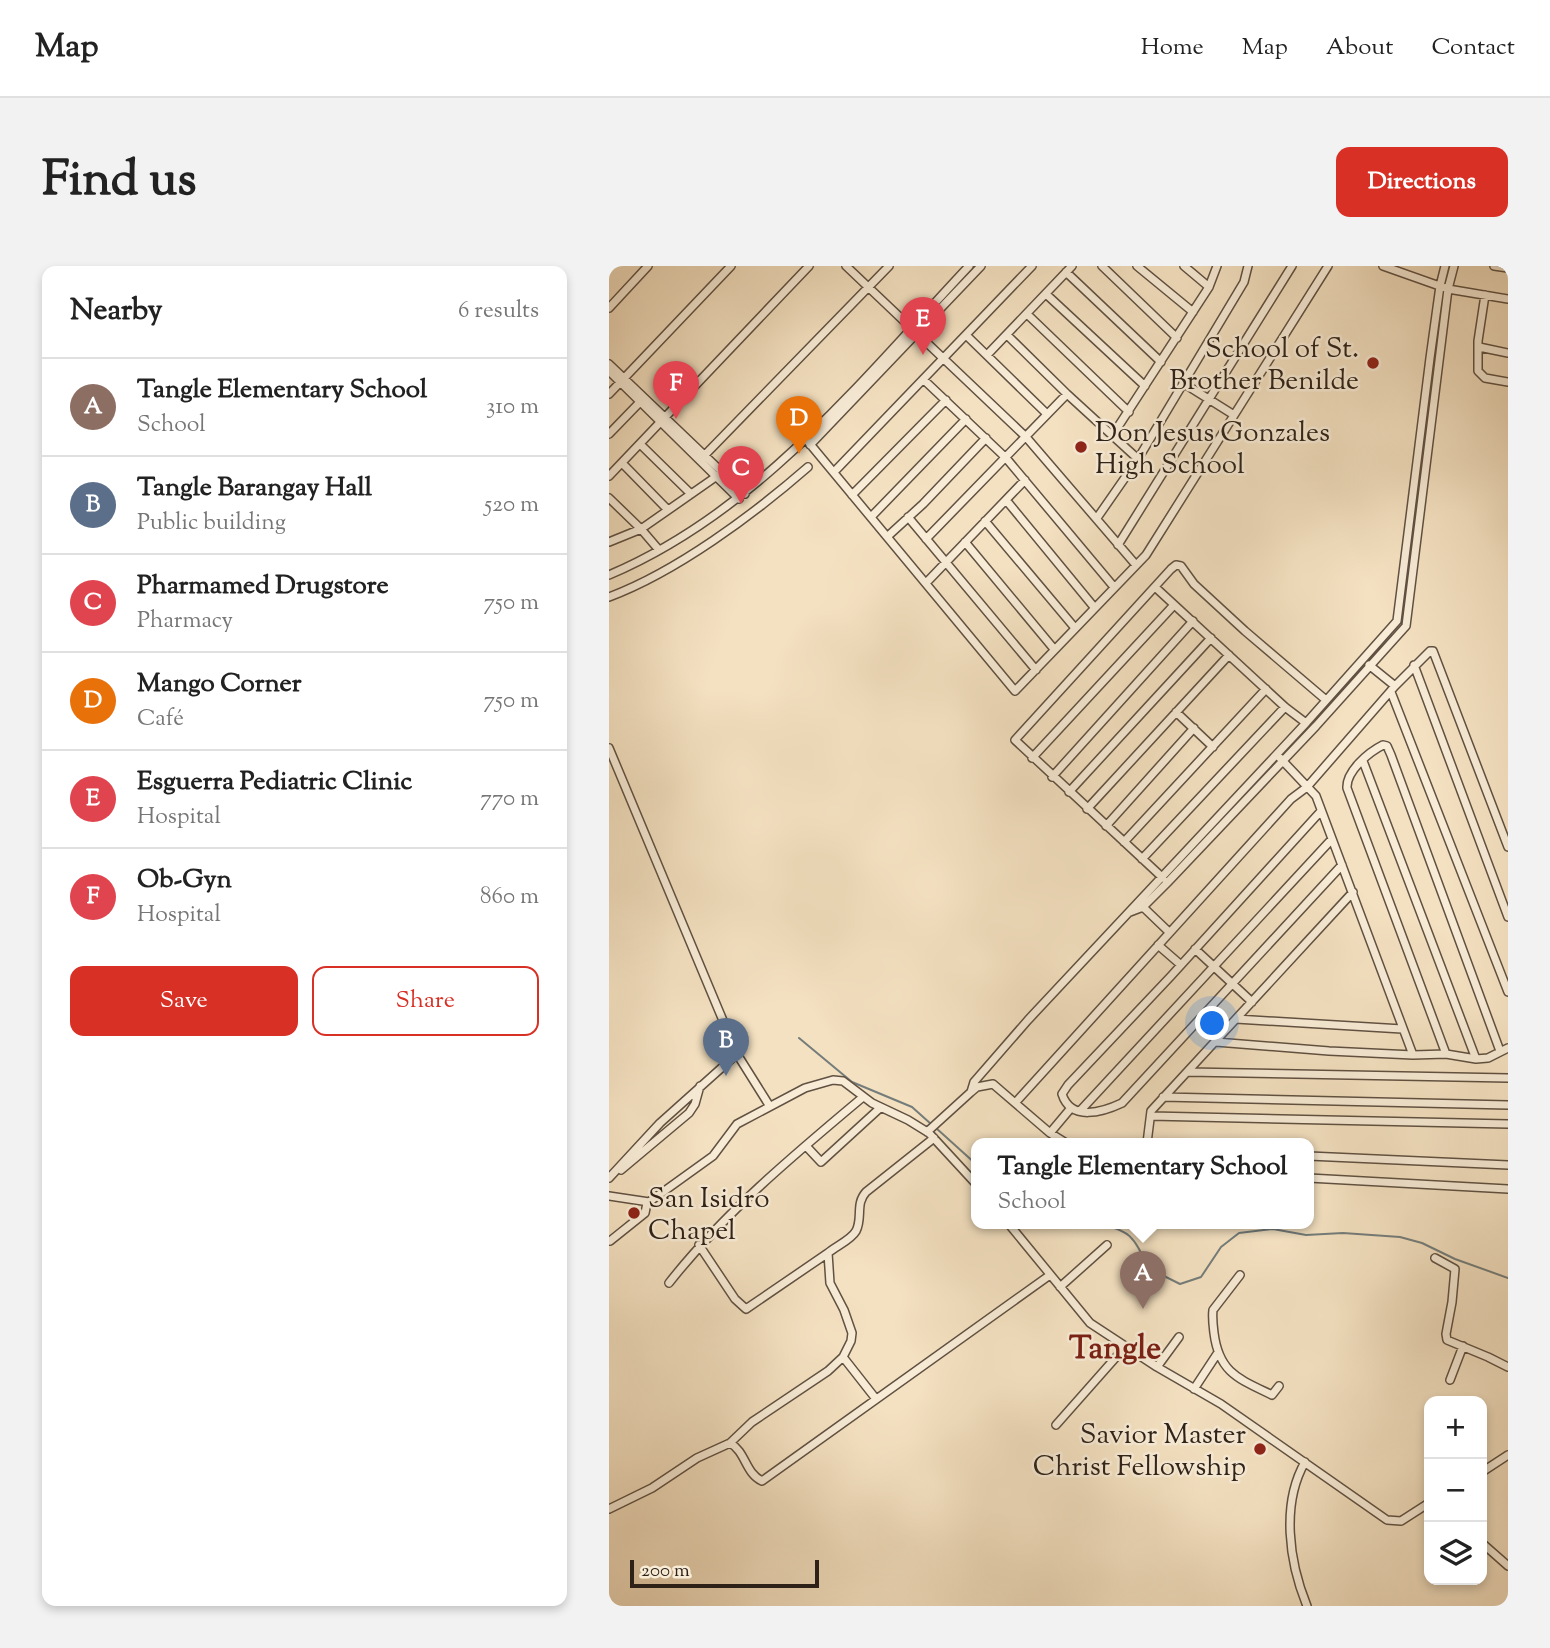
<!DOCTYPE html>
<meta charset="utf-8">
<style>
:root{--surface:#fff;--page:#f2f2f2;--text:#222;--muted:#767676;--line:#e0e0e0;--accent:#d93025}
body{margin:0;font-family:"Sorts Mill Goudy",serif;background:var(--page);color:var(--text)}
.controls{position:absolute;right:21px;bottom:21px;display:grid;overflow:hidden;border-radius:14px;box-shadow:0 4px 10px #0003}
.controls button{width:63px;height:63px;display:grid;place-items:center;padding:0;border:0;border-bottom:2px solid var(--line);background:var(--surface);color:var(--text);font:35px sans-serif}
.scale{position:absolute;left:21px;bottom:18px;width:189px;box-sizing:border-box;padding-left:7px;border:4px solid #2e2117;border-top:0;font-size:19px;line-height:24px;white-space:nowrap;color:#2e2117;-webkit-text-stroke:5px #f8ecd7;paint-order:stroke}
.you{position:absolute;left:604px;top:758px;width:24px;height:24px;margin:-18px;border:5px solid #fff;border-radius:50%;background:#1a73e8;box-shadow:0 0 0 10px #1a73e833}
.badge{display:grid;place-items:center;width:46px;height:46px;border-radius:50%;background:var(--accent);color:#fff;font-size:23px;font-weight:700}
.pin{position:absolute;translate:-50% -58px;filter:drop-shadow(0 2px 4px #0008)}
.pin::after{content:'';position:absolute;top:37px;width:24px;height:21px;background:inherit;clip-path:polygon(0 0,100% 0,50% 100%)}
.popup{position:absolute;left:362px;top:872px;width:343px;height:91px;box-sizing:border-box;display:grid;place-content:center;border-radius:14px;background:var(--surface);filter:drop-shadow(0 2px 5px #0005);font-size:23px;white-space:nowrap;color:var(--muted)}
.popup b{font-size:26px;color:var(--text)}
.popup::after{content:'';position:absolute;left:50%;top:100%;margin-left:-14px;border:14px solid transparent;border-top-color:var(--surface)}
.list{margin:0;padding:0;list-style:none}
h2{display:flex;justify-content:space-between;align-items:center;height:91px;margin:0;padding:0 28px;font-size:30px}
h2 small{font-size:23px;font-weight:400;color:var(--muted)}
.list li{display:grid;grid-template-columns:46px 1fr auto;gap:21px;align-items:center;box-sizing:border-box;height:98px;padding:0 28px;border-top:2px solid var(--line)}
.list b{display:block;font-size:26px;white-space:nowrap}
.list p{margin:0;font-size:23px;white-space:nowrap;color:var(--muted)}
.list em{font-size:23px;font-style:normal;color:var(--muted)}
.actions{display:flex;gap:14px;padding:21px 28px}
.actions a{flex:1;padding:16px 0;border:2px solid var(--accent);border-radius:14px;text-align:center;font-size:24px;color:var(--accent)}
.actions .main{background:var(--accent);color:#fff}
.icon{flex:none;width:38px;height:38px;fill:none;stroke:currentColor;stroke-width:2;stroke-linecap:round;stroke-linejoin:round}
.map{position:relative;flex:none;width:899px;height:1340px;overflow:hidden;border-radius:14px}
header{display:flex;align-items:center;gap:42px;box-sizing:border-box;height:98px;padding:0 35px;background:var(--surface);border-bottom:2px solid var(--line)}
header strong{font-size:33px}
nav{display:flex;gap:38px;margin-inline-start:auto;font-size:24px}
.intro{display:flex;align-items:center;justify-content:space-between;box-sizing:border-box;height:168px;padding:0 42px}
h1{margin:0;font-size:49px}
.button{padding:18px 32px;border-radius:14px;background:var(--accent);color:#fff;font-size:24px;font-weight:700}
main{display:flex;gap:42px;padding:0 42px}
aside{flex:1;background:var(--surface);border-radius:14px;box-shadow:0 4px 10px #0003}
.map>svg:first-child{display:block}
.lines{fill:none;stroke-linecap:round;stroke-linejoin:round}
.stream{stroke:#747d7b;stroke-width:2}
.minor-casing{stroke:#605142;stroke-width:10}
.minor{stroke:#f8ecd7;stroke-width:7}
.poi-dot{fill:#8f2418;stroke:#f8ecd7;stroke-width:2.5}
.labels{text-anchor:middle;stroke-width:5;stroke-linejoin:round;paint-order:stroke}
.poi-label{font-size:28px;fill:#2e2117;stroke:#f8ecd7;text-anchor:end}
.quarter-label{font-size:32px;font-weight:bold;fill:#7a1f14;stroke:#f8ecd7}
</style>
<header>
<strong>Map</strong>
<nav><a>Home</a><a>Map</a><a>About</a><a>Contact</a></nav>
</header>
<div class="intro"><h1>Find us</h1><a class="button">Directions</a></div>
<main>
<aside>
<h2>Nearby<small>6 results</small></h2>
<ul class="list">
<li><span class="badge" style="background:#8d6e63">A</span><div><b>Tangle Elementary School</b><p>School</p></div><em>310 m</em></li>
<li><span class="badge" style="background:#5c6f8a">B</span><div><b>Tangle Barangay Hall</b><p>Public building</p></div><em>520 m</em></li>
<li><span class="badge" style="background:#e0444e">C</span><div><b>Pharmamed Drugstore</b><p>Pharmacy</p></div><em>750 m</em></li>
<li><span class="badge" style="background:#e8710a">D</span><div><b>Mango Corner</b><p>Café</p></div><em>750 m</em></li>
<li><span class="badge" style="background:#e0444e">E</span><div><b>Esguerra Pediatric Clinic</b><p>Hospital</p></div><em>770 m</em></li>
<li><span class="badge" style="background:#e0444e">F</span><div><b>Ob-Gyn</b><p>Hospital</p></div><em>860 m</em></li>
</ul>
<div class="actions"><a class="main">Save</a><a>Share</a></div>
</aside>
<div class="map">
<svg width="899" height="1340" viewBox="0 0 899 1340">
<rect width="100%" height="100%" fill="#f4e1c1"/>
<filter id="stains"><feTurbulence type="fractalNoise" baseFrequency=".00286" numOctaves="4"/><feColorMatrix values="0 0 0 0 .2 0 0 0 0 .09 0 0 0 0 .02 0 0 0 .5 -.17"/></filter>
<radialGradient id="worn" r=".72"><stop offset=".6" stop-color="#630" stop-opacity="0"/><stop offset="1" stop-color="#630" stop-opacity=".3"/></radialGradient>
<g class="lines">
<path class="stream" d="M190,772L243,816L303,841L322,858
M327,862L368,899
M487,957C521,964 525,970 539,1002L571,1018L592,1011L612,981L630,967L664,963L697,969L734,967L791,971L813,977L846,993L899,1012"/>
<g class="minor-casing">
<path id="minor" d="M237,0L417,171L527,299
M493,0L568,72
M528,0L584,46
M575,0L600,21
M774,0L839,23L899,33
M885,0L899,2
M457,6L552,96
M437,28L536,120
M876,29L869,75V105L876,112L899,116
M0,42L39,0
M418,48L520,146
M357,69L438,148
M398,69L458,128L529,193
M870,81L899,87
M378,89L463,0
M0,98L136,228
M0,105L130,233
M315,114L397,192L505,321
M574,117L625,149
M0,128L122,0
M0,168L32,135
M503,170L600,21L608,0
M196,172L406,425L537,289L719,0
M31,178L82,228
M201,179L372,0
M91,194L280,0
M13,197L58,243
M225,206L423,0
M0,210L200,0
M243,229L337,134
M0,232L32,263L50,284
M397,234L485,341
M262,251L357,153
M299,251L427,404
M488,252L529,193L635,16L639,0
M376,255L466,362
M279,270L314,238L377,172
M317,273L458,128
M0,276L32,263L108,210
M356,276L445,383
M509,279L683,0
M0,309C149,246 252,115 360,0
M317,317L416,214
M546,321L676,441L697,457
M0,331C67,306 144,249 199,201
M760,399L786,420
M805,399L899,651
M782,426L899,726
M567,446L604,481
M0,482L128,788L160,839
M423,492L565,339
M671,492L707,530L804,789
M754,495L867,793
M443,511L584,355
M460,526L602,372
M478,543L620,389
M712,545L562,710L459,819L453,828C462,856 494,846 513,837L733,599
M497,560L585,462
M515,576L657,423
M533,593L676,441
M554,612L406,474L562,303L567,299L572,300L585,318L636,365L717,434
M534,641L560,666
M521,646L534,641L558,617L707,460L797,360L839,23L845,0
M549,679L572,699
M586,683L643,736
M627,753L793,763
M607,776L720,785L804,789L837,788L867,793L879,792L899,782
M837,788L738,522C737,505 760,486 774,479L778,480L782,489L891,785
M579,806L899,812
M362,826L365,816L419,754L697,457L788,355L821,92L831,20L836,0
M554,831L899,839
M407,836L682,533L698,521L786,420L821,385H824L899,581
M471,845L723,573
M542,850L899,858
M318,866L362,826L368,821L384,818L441,867L457,877
M441,867L462,842
M538,877L542,845L744,626
M197,880L212,896L271,842
M700,890L899,899
M12,904L80,847L86,838L91,820
M0,912L51,857L128,788
M700,912L899,923
M0,930L40,936L104,890L128,858L196,822L224,814L234,815L263,837L299,854L320,867L368,919
M399,957L481,1057L548,1101L612,1138L778,1254L792,1255L820,1237
M1,975L36,947L38,937
M90,979L126,1033L137,1043L219,987
M826,992L846,1003L843,1036L837,1068L838,1074L879,1091L899,1101
M631,1009L604,1044C603,1052 604,1059 605,1067C610,1107 630,1113 663,1129L670,1120
M60,1017C115,947 186,888 254,831
M451,1021L498,979
M234,1091L267,1133
M548,1101L570,1071
M841,1114L854,1080
M585,1123L608,1088
M447,1159L516,1081
M121,1177C137,1186 136,1207 153,1215L441,1009
M696,1196C672,1238 680,1296 698,1340
M873,1206L899,1189
M0,1243L43,1222L88,1192L121,1177L143,1156L219,1105L234,1091L242,1075L243,1067L235,1044L221,1017L219,987C227,980 242,974 247,965C254,952 246,938 257,926L325,872
M873,1277L899,1300"/>
</g>
<use href="#minor" class="minor"/>
</g>
<g class="poi-dot">
<circle cx="764" cy="97" r="7"/>
<circle cx="472" cy="181" r="7"/>
<circle cx="25" cy="947" r="7"/>
<circle cx="651" cy="1183" r="7"/>
</g>
<g class="labels">
<g class="poi-label">
<text x="750" y="91">School of St.<tspan x="750" dy="32">Brother Benilde</tspan></text>
<text x="486" y="175" text-anchor="start">Don Jesus Gonzales<tspan x="486" dy="32">High School</tspan></text>
<text x="39" y="941" text-anchor="start">San Isidro<tspan x="39" dy="32">Chapel</tspan></text>
<text x="637" y="1177">Savior Master<tspan x="637" dy="32">Christ Fellowship</tspan></text>
</g>
<g class="quarter-label">
<text x="506" y="1092">Tangle</text>
</g>
</g>
<rect width="100%" height="100%" filter="url(#stains)"/>
<rect width="100%" height="100%" fill="url(#worn)"/>
</svg>
<div class="controls">
<button>+</button>
<button>−</button>
<button><svg class="icon" aria-label="layers" viewBox="0 0 24 24"><path d="M12 4l9 5-9 5-9-5zM3 14l9 5 9-5"/></svg></button>
</div>
<div class="scale">200 m</div>
<div class="you"></div>
<div class="pin badge" style="left:534px;top:1043px;background:#8d6e63">A</div>
<div class="popup"><b>Tangle Elementary School</b>School</div>
<div class="pin badge" style="left:117px;top:810px;background:#5c6f8a">B</div>
<div class="pin badge" style="left:132px;top:238px;background:#e0444e">C</div>
<div class="pin badge" style="left:190px;top:188px;background:#e8710a">D</div>
<div class="pin badge" style="left:314px;top:89px;background:#e0444e">E</div>
<div class="pin badge" style="left:67px;top:153px;background:#e0444e">F</div>
</div>
</main>
